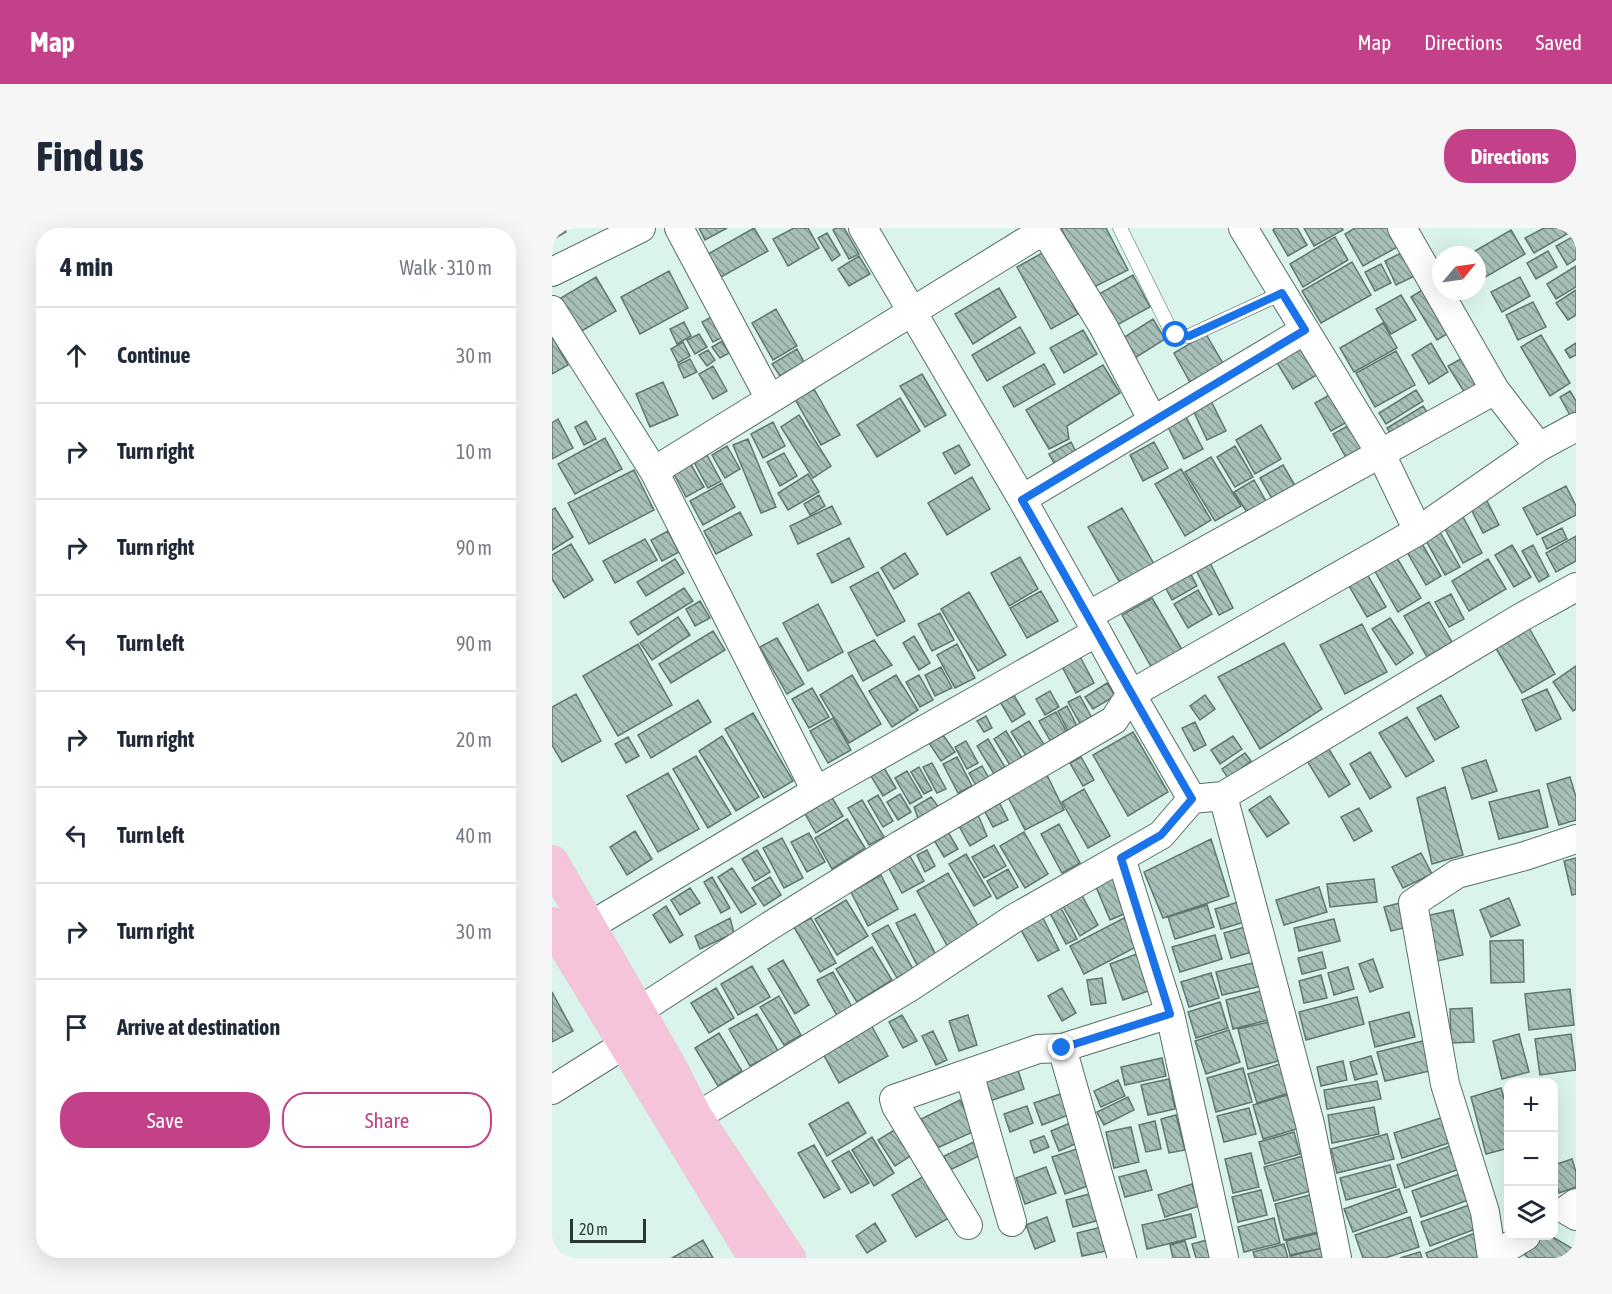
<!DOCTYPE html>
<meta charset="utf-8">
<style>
:root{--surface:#fff;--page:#f6f6f7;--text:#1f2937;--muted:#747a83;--line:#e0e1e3;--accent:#c34189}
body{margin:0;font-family:"Asap Condensed",sans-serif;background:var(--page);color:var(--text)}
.controls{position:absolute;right:18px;bottom:18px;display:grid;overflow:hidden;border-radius:12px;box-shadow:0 6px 24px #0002}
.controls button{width:54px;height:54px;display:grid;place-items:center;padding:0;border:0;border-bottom:2px solid var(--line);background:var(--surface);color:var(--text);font:30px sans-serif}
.compass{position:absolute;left:880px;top:18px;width:54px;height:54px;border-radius:50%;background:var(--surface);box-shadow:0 6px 24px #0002;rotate:61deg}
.scale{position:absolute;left:18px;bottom:15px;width:76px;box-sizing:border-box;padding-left:6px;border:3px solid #2c3633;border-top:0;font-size:16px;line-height:21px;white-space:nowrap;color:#2c3633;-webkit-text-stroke:4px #daf4ec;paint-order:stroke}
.stop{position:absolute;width:18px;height:18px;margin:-14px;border:4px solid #1a73e8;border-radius:50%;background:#fff}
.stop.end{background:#1a73e8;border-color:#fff;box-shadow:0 2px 6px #0008}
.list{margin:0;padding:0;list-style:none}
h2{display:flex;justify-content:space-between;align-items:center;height:78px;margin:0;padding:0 24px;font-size:26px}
h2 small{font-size:20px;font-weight:400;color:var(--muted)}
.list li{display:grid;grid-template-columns:39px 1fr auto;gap:18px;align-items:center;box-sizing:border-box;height:96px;padding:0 24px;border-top:2px solid var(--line)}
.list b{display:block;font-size:22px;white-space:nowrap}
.list em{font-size:20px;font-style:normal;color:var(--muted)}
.actions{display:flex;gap:12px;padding:18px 24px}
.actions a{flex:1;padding:14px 0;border:2px solid var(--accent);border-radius:24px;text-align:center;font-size:21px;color:var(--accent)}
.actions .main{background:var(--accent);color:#fff}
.icon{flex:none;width:33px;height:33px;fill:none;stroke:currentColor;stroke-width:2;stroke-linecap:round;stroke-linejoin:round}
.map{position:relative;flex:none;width:1024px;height:1030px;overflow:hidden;border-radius:24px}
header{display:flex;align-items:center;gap:36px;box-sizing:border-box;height:84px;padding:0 30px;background:var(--accent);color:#fff}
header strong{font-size:28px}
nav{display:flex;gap:33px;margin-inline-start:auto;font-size:21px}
.intro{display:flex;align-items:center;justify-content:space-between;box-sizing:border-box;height:144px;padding:0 36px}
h1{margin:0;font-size:42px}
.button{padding:15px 27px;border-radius:24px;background:var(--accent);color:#fff;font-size:21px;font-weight:700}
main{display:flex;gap:36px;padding:0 36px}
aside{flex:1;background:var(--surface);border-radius:24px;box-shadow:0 6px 24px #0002}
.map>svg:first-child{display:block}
.building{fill:url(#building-back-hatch);stroke:#607770;stroke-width:1.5}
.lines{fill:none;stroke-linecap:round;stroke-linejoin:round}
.service-casing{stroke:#576d66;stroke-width:15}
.minor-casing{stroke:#576d66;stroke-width:30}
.primary-casing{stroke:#d5d7d6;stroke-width:34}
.service{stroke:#fff;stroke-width:14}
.minor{stroke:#fff;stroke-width:28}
.primary{stroke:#f5c3da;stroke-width:33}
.route{stroke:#1a73e8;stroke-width:8}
</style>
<header>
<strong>Map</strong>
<nav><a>Map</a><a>Directions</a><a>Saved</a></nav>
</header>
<div class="intro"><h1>Find us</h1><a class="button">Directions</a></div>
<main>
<aside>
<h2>4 min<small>Walk · 310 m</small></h2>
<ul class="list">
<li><svg class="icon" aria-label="ahead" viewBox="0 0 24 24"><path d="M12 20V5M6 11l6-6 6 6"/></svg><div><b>Continue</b></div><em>30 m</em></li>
<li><svg class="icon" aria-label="right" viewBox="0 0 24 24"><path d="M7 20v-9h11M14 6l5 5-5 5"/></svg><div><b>Turn right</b></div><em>10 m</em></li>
<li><svg class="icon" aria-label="right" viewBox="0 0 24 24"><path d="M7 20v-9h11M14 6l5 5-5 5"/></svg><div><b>Turn right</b></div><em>90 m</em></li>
<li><svg class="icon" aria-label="left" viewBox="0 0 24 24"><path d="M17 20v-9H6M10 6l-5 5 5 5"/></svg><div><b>Turn left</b></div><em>90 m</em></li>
<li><svg class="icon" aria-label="right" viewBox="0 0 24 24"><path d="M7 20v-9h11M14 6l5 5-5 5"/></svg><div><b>Turn right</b></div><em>20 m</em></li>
<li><svg class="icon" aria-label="left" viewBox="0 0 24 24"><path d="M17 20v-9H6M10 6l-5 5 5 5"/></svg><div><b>Turn left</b></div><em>40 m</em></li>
<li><svg class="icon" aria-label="right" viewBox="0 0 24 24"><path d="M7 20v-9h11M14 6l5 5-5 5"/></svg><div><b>Turn right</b></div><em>30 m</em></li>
<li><svg class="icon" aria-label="arrive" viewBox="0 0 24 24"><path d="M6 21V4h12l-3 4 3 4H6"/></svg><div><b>Arrive at destination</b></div></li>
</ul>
<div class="actions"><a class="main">Save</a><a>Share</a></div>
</aside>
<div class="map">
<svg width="1024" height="1030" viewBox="0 0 1024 1030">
<defs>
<pattern id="building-back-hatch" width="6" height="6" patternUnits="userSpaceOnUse" patternTransform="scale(1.5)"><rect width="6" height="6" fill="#a7bfb8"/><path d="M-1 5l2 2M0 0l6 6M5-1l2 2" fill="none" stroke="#889c96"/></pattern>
</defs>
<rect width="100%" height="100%" fill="#daf4ec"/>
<path class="building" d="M0,0H12L14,4L0,12Z
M147,0H175L153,12Z
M202,0L216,23L169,49L156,26Z
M242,0H256L267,20L236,38L221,11Z
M284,0H292L307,26L297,31L281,2Z
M509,0H554L576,42L540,60Z
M723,0H745L755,17L736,28L721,2Z
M752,0H790L791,2L762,18Z
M803,0H840L849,17L811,38L793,6Z
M992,0H1012L1015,6L982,25L973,10Z
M959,2L973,26L930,51L925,42V27H916Z
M275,5L288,27L280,33L266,10Z
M1024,7V31L1015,37L1004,18Z
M783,9L796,32L751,59L738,36Z
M853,23L865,47L844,57L833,33Z
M996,23L1005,39L984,51L975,35Z
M492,24L526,86L499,101L465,39Z
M307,28L318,46L297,58L286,41Z
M800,34L819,67L769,95L750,63Z
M829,36L839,55L823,63L813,44Z
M1024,38V59L1004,71L995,56Z
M117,43L136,80L88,106L69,69Z
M581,47L598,79L565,97L547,66Z
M44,49L64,83L28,104L9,70Z
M968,49L978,68L950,84L939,64Z
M875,59L900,103L885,112L859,69Z
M447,60L464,89L421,116L403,86Z
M1024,62V87L1016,92L1004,75Z
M849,67L864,92L839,106L824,81Z
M981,74L994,99L966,112L954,87Z
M224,81L245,118L221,132L200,95Z
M161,88L171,109L161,114L150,94Z
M601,91L613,111L583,130L571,110Z
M132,94L139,108L125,116L118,101Z
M831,95L845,120L802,144L788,120Z
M468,99L483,125L435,153L420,127Z
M531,102L545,126L512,145L498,120Z
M147,106L155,119L143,126L135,112Z
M654,106L673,139L640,158L622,125Z
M989,107L1018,155L998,168L969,119Z
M0,108L16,137L0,146Z
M749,112L768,145L741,161L721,128Z
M170,113L177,125L168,130L160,119Z
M131,114L138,128L126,135L119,121Z
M879,115L896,144L877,156L860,127Z
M1024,115V127L1018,130L1013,122Z
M245,121L252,134L228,148L220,136Z
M156,122L163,132L155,138L147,127Z
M844,123L863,157L823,179L804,145Z
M914,128L932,161L916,170L896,138Z
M138,131L145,144L132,150L126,137Z
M492,136L503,156L462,179L451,159Z
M551,137L568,165L515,198L517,211L497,221L474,182Z
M161,138L175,163L161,171L147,146Z
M370,146L394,187L373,199L348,158Z
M111,154L126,187L98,199L84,166Z
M262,161L288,207L269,217L243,171Z
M864,162L871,173L834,196L827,185Z
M1018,163L1024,173V184L1018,187L1008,169Z
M781,165L797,193L779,203L763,175Z
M348,170L368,203L325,229L305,197Z
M659,173L674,203L655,212L641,182Z
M871,178L878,189L842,211L835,200Z
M247,187L279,238L261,250L229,199Z
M633,187L651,221L632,231L615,197Z
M6,191L21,220L0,231V195Z
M34,193L44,211L32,217L23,199Z
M221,194L233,218L211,230L199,206Z
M799,196L815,225L797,235L781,206Z
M709,197L729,231L703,246L684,212Z
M53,210L70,241L23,266L6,236Z
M196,211L224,279L209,285L181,217Z
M519,214L527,230L506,242L497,226Z
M602,214L616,240L591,253L578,227Z
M407,217L418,237L403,246L391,225Z
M175,218L188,241L173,250L160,227Z
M683,218L701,249L683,259L665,229Z
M232,225L245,248L228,258L215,234Z
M155,227L169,253L156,260L142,234Z
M659,229L689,278L663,293L633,244Z
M138,235L152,259L134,269L121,244Z
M731,237L745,261L722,274L708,250Z
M629,241L659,292L633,308L603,256Z
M82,242L102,282L37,316L16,275Z
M256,246L267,264L236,282L226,265Z
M420,249L438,281L395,307L376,275Z
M702,252L715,275L696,286L682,264Z
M170,255L183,279L151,297L138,273Z
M1014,258L1024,278V287L985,307L971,280Z
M267,267L273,278L258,287L252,276Z
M934,271L947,297L931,305L918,279Z
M280,278L289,296L246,316L238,298Z
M3,280L21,309L0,322V282Z
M570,280L602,336L568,355L536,299Z
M188,284L200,307L164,326L152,303Z
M909,285L930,325L911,335L890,295Z
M885,299L908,339L893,347L871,307Z
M1010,300L1015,311L995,321L990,310Z
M116,303L127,324L110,333L99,312Z
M1024,308V333L1004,344L994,325Z
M866,309L889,348L874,357L851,317Z
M297,310L312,339L280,355L265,326Z
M93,311L105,332L63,355L51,333Z
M19,316L41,352L12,370L0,351V327Z
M960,317L979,349L962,359L943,327Z
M981,317L997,348L987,354L970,323Z
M353,325L366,346L342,361L329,340Z
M842,325L869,370L846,384L820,338Z
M468,329L486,361L457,378L439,345Z
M123,331L132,345L94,368L85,354Z
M656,331L681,380L667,387L642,338Z
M936,331L954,361L917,383L900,353Z
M634,337L645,358L620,372L609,351Z
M812,341L834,379L815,389L793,351Z
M326,344L353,393L325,408L298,359Z
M132,360L141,373L86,407L78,394Z
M646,362L660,386L636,400L622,376Z
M489,363L506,393L475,410L458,380Z
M417,364L454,427L426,443L389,381Z
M899,366L912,391L897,399L883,374Z
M600,370L632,425L601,442L570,387Z
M148,373L158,390L143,398L134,381Z
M877,374L900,414L875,429L852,388Z
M266,376L291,424L256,443L231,395Z
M388,385L402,412L380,423L366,396Z
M126,389L138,407L100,432L88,415Z
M838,390L861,425L844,437L820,401Z
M810,396L835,444L793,466L768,417Z
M977,400L1003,446L970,465L942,417Z
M161,403L173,422L119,455L107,436Z
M362,408L378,435L367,442L351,415Z
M225,410L252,456L235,466L208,419Z
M322,412L340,437L311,453L296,425Z
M732,415L770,481L708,521L666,449Z
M86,416L120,477L66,508L31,448Z
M405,416L423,450L403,460L385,427Z
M525,423L542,455L524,465L507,433Z
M1024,438V481L1021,483L1001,454Z
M389,439L400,460L383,468L373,447Z
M300,447L329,496L297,515L268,467Z
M344,447L366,482L340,499L317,463Z
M367,447L381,472L368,479L354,454Z
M555,455L563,468L541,481L533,469Z
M260,460L277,489L257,500L240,471Z
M995,461L1009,491L984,503L970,472Z
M498,463L507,479L493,487L484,471Z
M460,464L473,486L460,494L447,472Z
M24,466L49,513L10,534L0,517V479Z
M653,467L663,481L648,492L638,478Z
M889,467L907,499L883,512L865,480Z
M528,468L541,492L530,499L516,474Z
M146,472L159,494L99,530L86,507Z
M515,478L525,498L516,503L506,483Z
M504,484L515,505L499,514L487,493Z
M201,485L241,553L212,570L173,501Z
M434,488L440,500L432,504L425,493Z
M855,489L882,533L854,549L827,505Z
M281,490L299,522L276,535L258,503Z
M477,493L493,518L475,529L459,504Z
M643,494L654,517L642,523L630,500Z
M454,503L470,530L458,537L442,511Z
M581,504L616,564L576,588L541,527Z
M391,507L403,524L389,533L377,515Z
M170,508L207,569L184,583L147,523Z
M681,508L690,521L668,536L659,522Z
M76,509L87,528L74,535L63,516Z
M436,511L453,539L442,546L425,518Z
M414,513L426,535L415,541L403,519Z
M775,518L798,556L777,569L754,531Z
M818,524L839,559L818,571L798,536Z
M693,525L699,533L676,550L670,541Z
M144,528L179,586L156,600L121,541Z
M405,529L420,558L406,565L391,536Z
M529,529L542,552L531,558L518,535Z
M934,532L945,563L920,571L910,540Z
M380,535L394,561L385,565L371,539Z
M430,538L442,559L429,566L417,545Z
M367,539L380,562L372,566L359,544Z
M332,540L344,560L331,568L319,548Z
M355,543L370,569L358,576L343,550Z
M493,543L512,582L473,602L453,563Z
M116,545L147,601L106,624L75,568Z
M1018,549L1024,569V592L1007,597L995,556Z
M893,559L911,627L880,636L865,570Z
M532,561L558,608L536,620L510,574Z
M987,562L996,599L947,611L937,574Z
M276,563L291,588L264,605L249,579Z
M348,566L359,584L346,592L335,574Z
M326,567L341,593L331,599L316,573Z
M718,568L737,595L715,609L697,582Z
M379,569L388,581L367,593L362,579Z
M310,572L332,609L317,617L296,580Z
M446,572L456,592L441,599L431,580Z
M807,580L820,603L802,613L789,589Z
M426,587L435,608L418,618L407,598Z
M295,591L313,620L280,641L263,610Z
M507,596L528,635L510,645L489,606Z
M83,603L100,631L75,647L58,619Z
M396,604L406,621L392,629L382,612Z
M472,604L496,646L473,660L448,618Z
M257,605L273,634L255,644L239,614Z
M230,610L251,650L232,660L211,620Z
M659,611L677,668L611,690L592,644Z
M442,617L454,638L432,650L420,629Z
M205,622L218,644L203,653L190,631Z
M375,622L383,638L373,644L365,627Z
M355,623L372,653L350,665L334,635Z
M869,625L880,646L851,660L840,639Z
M414,626L439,668L422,678L397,636Z
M1024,630V666L1020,667L1012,633Z
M180,640L204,676L189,685L166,649Z
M456,641L466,659L445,671L435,653Z
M562,643L579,683L558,692L542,654Z
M396,645L429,703L397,721L365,663Z
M329,647L346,681L316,698L299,664Z
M160,649L178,680L169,685L152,654Z
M218,649L229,667L212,678L200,660Z
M822,651L825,674L778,679L775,656Z
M767,659L775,684L732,697L724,672Z
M138,660L148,675L128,687L119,672Z
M527,662L546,697L528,708L508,673Z
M957,670L968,697L939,709L928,682Z
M294,672L316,708L285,727L263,691Z
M693,672L699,692L669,701L663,681Z
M848,675L855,699L839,703L832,679Z
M655,677L662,699L623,711L616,689Z
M114,678L131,707L118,715L101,687Z
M508,678L525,711L514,716L497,683Z
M901,682L911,727L885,733L874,688Z
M363,686L385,729L366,739L344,695Z
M178,690L182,705L148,721L143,708Z
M259,690L284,735L268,744L242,699Z
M491,690L507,722L486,733L469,702Z
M572,690L586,718L532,746L518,718Z
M782,691L788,713L747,723L742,700Z
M336,697L361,741L345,750L320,706Z
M700,697L707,722L679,730L672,705Z
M663,707L670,731L628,744L620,719Z
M971,712L972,754L939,755L938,713Z
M320,719L340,752L305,774L284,741Z
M770,724L774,740L750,746L746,730Z
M585,726L599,762L571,772L558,736Z
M821,731L831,759L818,764L807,736Z
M231,732L257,777L243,786L216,741Z
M705,734L710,758L670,767L664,744Z
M200,738L218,769L186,787L169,756Z
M796,739L802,761L782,767L776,745Z
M281,744L302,783L287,791L265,752Z
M659,745L667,770L637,779L629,754Z
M769,747L775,770L752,775L747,753Z
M550,750L554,775L539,777L535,752Z
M164,760L182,790L157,805L139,775Z
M510,760L524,785L510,793L496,768Z
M1018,761L1022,797L977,802L973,766Z
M713,762L720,791L681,801L674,772Z
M0,764L21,803L0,814Z
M227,768L249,807L232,817L208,779Z
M805,769L812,796L754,812L747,784Z
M668,774L676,800L644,810L636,784Z
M920,780L922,814L899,815L898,781Z
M857,784L863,809L823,819L817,794Z
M205,786L226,823L198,838L177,801Z
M350,787L365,813L351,820L337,794Z
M416,787L425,817L407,823L397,793Z
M721,793L730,832L696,841L686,801Z
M318,795L336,828L287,855L269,822Z
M677,802L688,834L654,846L643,813Z
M381,803L395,832L384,837L370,808Z
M167,805L190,843L166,858L143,820Z
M967,806L977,844L950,851L941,813Z
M1019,806L1024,842L988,847L983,811Z
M875,812L882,842L833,853L825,824Z
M819,828L825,846L803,852L798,834Z
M610,830L614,848L573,857L569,839Z
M791,833L795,852L769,858L765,839Z
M731,835L740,864L705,875L696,846Z
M691,840L700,874L664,884L655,850Z
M466,842L472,861L438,873L432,853Z
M617,851L623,881L596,887L589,857Z
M566,852L573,868L549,879L542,863Z
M825,853L829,871L775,881L772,862Z
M949,860L957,887V920L934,926L919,869Z
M514,864L519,886L490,897L482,875Z
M738,866L748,900L711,911L701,877Z
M576,869L582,882L552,897L545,884Z
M408,872L423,903L383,921L369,891Z
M296,874L314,905L275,928L257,896Z
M475,878L481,895L458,904L452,886Z
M822,879L827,906L780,915L776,887Z
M697,880L704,906L672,914L665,888Z
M624,887L633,922L617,925L609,891Z
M892,889L900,914L850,930L842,905Z
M523,893L532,912L507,923L499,903Z
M603,893L609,921L594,924L587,897Z
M579,899L587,934L562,940L554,904Z
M344,901L360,927L343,938L326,912Z
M742,904L748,926L713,936L707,914Z
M835,906L842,931L785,945L779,921Z
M492,908L497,919L482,925L478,913Z
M320,909L342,945L322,958L300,922Z
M424,913L431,926L398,942L392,928Z
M262,917L288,961L272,970L246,925Z
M901,917L910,940L853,960L845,937Z
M531,919L544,955L513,966L500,929Z
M297,923L317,955L299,965L280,933Z
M699,925L707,959L681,965L673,931Z
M751,928L762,962L722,973L712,939Z
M1020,931L1024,944V959L1007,965L1002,948V937Z
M838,937L844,959L794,972L788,950Z
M494,939L504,965L473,976L464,950Z
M594,942L600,962L573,969L567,949Z
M913,944L922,970L869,989L860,963Z
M377,945L402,987L364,1009L340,967Z
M640,956L647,978L613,989L606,967Z
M847,961L855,984L801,1004L792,981Z
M709,962L715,987L686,994L680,969Z
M545,964L552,991L521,999L514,972Z
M762,966L771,1003L732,1012L723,976Z
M920,976L929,999L878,1018L869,994Z
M639,986L644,1009L595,1021L590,997Z
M495,989L503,1013L483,1021L474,997Z
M858,989L867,1019L833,1030H811L803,1007Z
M722,990L728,1015L692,1024L686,999Z
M323,995L334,1013L315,1025L304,1008Z
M554,998L559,1022L530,1028L525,1005Z
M925,1004L934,1026L924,1030H876L874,1025Z
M767,1005L771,1020L738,1027L734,1013Z
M985,1008H999L1021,1021L1015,1030H977L973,1027Z
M151,1012L161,1030H120Z
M655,1012L660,1030H644L640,1016Z
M633,1013L638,1030H621L618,1017Z
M732,1016L736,1030H703L701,1024Z
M771,1020L773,1030H739L738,1028Z
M868,1024L870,1030H848Z"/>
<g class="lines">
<g class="service-casing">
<path id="service" d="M568,0L618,101L624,107L637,108L730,65"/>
</g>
<g class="minor-casing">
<path id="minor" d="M127,0L218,171
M311,0L470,271
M691,0L753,102
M850,0L943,162
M0,44L89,0
M0,82L102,243L264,563
M102,243L489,4L496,8L551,98L601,193
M537,387L943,162L987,219
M545,404L579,466L640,571
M671,568L758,896L785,1030
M569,630L618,786L672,1030
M38,698L264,563L545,404L470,271L753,102L829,226L866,303
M66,794L85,784L216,699L348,617L562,492L579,466L866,303L987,219L1024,199
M417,845L460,994
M0,862L92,804
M144,889L358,759L461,691L609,607L640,571L671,568L968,390L1024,359
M1024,975L1014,982L1024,988
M416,997L344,878L342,871L486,821L510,820
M940,1029L974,1008
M570,1030L510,820L618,786
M940,1030L933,984L893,856L861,675L905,646L973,628L1024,611"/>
</g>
<g class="primary-casing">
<path id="primary" d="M0,634L116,835L144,889L237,1030
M0,696L203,1030"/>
</g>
<use href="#service" class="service"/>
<use href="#minor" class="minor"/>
<use href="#primary" class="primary"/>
</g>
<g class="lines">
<path class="route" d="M510,820L618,786L569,630L609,607L640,571C582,472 527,371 470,272L753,102L730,65L637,108L624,107"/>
</g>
</svg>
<div class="controls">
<button>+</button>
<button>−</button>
<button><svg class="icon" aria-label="layers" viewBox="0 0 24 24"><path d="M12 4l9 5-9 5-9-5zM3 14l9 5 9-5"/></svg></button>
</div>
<svg class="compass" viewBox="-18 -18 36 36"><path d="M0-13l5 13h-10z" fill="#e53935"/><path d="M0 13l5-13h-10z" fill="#747a83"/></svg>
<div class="scale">20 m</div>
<div class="stop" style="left:624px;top:107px"></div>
<div class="stop end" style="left:510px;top:820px"></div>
</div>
</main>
